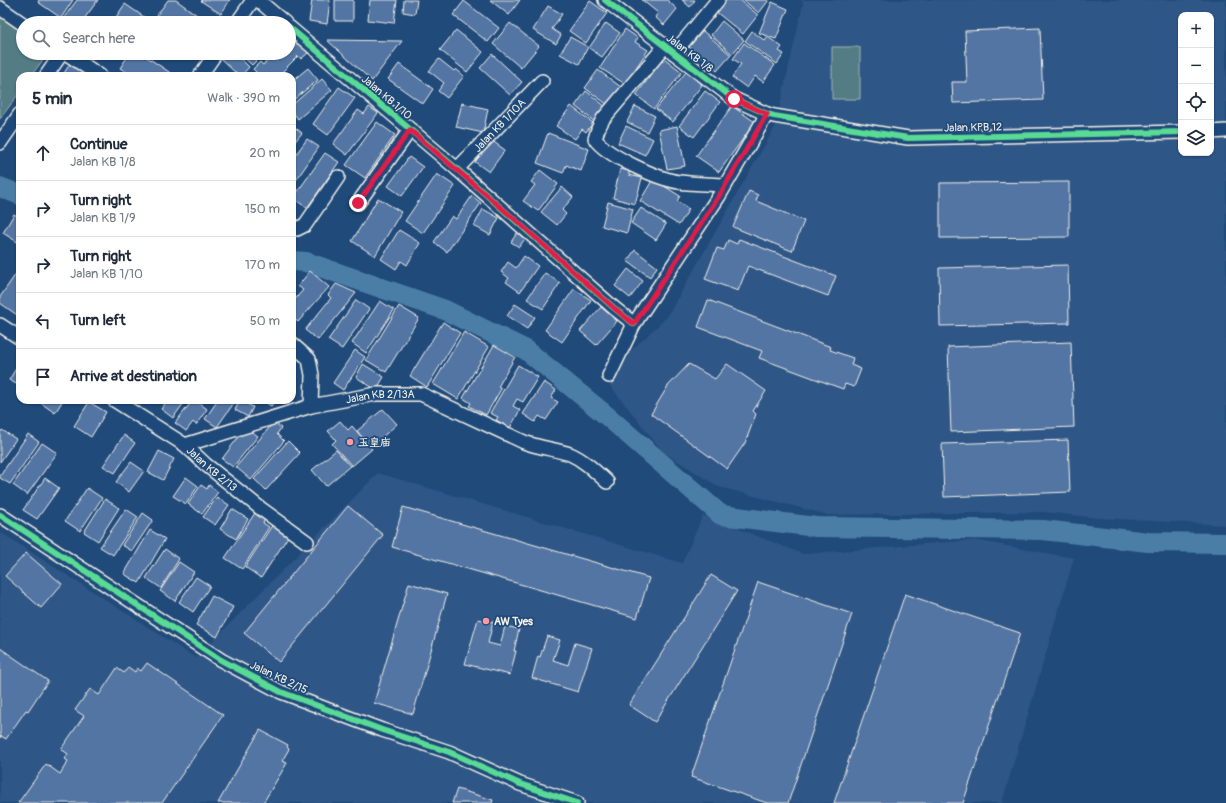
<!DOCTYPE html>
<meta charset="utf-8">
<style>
:root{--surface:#fff;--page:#f6f6f7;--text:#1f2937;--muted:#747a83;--line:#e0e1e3}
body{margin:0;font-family:Pangolin,"LXGW WenKai TC",sans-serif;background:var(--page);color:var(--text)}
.controls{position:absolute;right:12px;top:12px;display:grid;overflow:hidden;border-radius:8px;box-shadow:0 1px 3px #0004}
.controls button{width:36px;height:36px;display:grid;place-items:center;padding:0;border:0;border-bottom:1px solid var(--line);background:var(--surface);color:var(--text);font:20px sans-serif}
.stop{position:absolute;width:12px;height:12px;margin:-9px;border:3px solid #e11d48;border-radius:50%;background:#fff}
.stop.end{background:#e11d48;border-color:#fff;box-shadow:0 1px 4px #0008}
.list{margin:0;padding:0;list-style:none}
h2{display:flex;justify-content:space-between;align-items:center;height:52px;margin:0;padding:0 16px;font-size:17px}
h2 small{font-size:13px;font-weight:400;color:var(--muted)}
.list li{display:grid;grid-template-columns:26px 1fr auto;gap:12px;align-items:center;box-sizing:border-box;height:56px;padding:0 16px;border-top:1px solid var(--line)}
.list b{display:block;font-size:15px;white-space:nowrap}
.list p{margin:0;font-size:13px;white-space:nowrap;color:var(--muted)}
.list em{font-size:13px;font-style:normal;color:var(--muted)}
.icon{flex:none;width:22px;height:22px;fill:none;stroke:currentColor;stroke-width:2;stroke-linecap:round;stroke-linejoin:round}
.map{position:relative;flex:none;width:1226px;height:803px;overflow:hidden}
.search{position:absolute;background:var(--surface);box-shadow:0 1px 3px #0004;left:16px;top:16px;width:280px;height:44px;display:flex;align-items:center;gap:10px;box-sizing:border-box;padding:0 14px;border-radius:22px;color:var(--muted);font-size:15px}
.panel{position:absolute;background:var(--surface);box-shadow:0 1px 3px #0004;left:16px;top:72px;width:280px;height:332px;border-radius:12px}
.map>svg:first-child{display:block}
.built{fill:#2e5787;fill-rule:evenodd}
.green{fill:#527c84;stroke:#a3b6b6}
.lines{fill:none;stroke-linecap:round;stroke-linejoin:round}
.river{stroke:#4c7ea7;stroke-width:20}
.building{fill:#5274a4;stroke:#f4f1e8}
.minor-casing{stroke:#f4f1e8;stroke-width:16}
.minor{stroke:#1f4a7a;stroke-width:13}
.cycleway-casing{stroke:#1f4a7a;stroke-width:8}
.cycleway{stroke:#5adb95;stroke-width:6}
.route{stroke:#e11d48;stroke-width:5}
.poi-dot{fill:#ff9aa2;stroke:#1f4a7a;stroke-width:1.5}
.labels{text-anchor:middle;stroke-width:3.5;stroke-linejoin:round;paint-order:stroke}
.street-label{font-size:11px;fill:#f4f1e8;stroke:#1f4a7a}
.poi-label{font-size:11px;font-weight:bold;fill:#f4f1e8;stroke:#1f4a7a;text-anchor:start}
</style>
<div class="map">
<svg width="1226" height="803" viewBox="0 0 1226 803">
<rect width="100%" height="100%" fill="#1f4a7a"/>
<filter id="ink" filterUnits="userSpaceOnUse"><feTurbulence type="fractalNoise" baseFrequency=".025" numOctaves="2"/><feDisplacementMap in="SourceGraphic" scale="8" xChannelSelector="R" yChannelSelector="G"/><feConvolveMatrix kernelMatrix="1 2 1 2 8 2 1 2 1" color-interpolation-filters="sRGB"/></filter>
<g filter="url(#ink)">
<path class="built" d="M802,0H1226V525L1098,518L1045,512L828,515L719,487L663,452L603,377L667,317L775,127L803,4ZM1181,15H1211V153H1181Z
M378,473L682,563L703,515L803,554L974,540L1074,558L1002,803H0V532L196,658Z"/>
<path class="green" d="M0,16L23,32V53H48L31,76H20V92L0,119Z
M832,47H860V99H832Z"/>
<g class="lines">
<path class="river" d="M0,187L20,195
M292,261L306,262L445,310L526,350L607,416L721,515L816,527L1043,530L1148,542L1226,543"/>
</g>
<path class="building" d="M39,0H73L61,18L38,2Z
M77,0H98L81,23H60Z
M168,0H176L208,23H167L157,15Z
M202,0H230L221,14L201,1Z
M312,0H330L327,24L309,21Z
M335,0H353V21H335Z
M370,0H397L394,23L368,20Z
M404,0H417L415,14L403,12Z
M490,0H520L509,15Z
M642,0H667L677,9L664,25L655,17L658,13Z
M682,0H695L690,7Z
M725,0H740L758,15L743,34L715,11Z
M743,0H769L759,13Z
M464,1L499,28L488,42L453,15Z
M590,1L607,13L586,43L569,31Z
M772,2L788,9L776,39L759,33Z
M125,4L150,21L148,23H112Z
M548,6L562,14L552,29L561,35L556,44L533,30Z
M722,21L744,40L732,54L711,35Z
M510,23L539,46L521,68L493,44Z
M606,23L620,33L602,57L589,48Z
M1040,28L1043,100L953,103L952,82H967L965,31Z
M625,29L638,38L635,42L648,50L625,84L600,68Z
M456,30L483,52L467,72L440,50Z
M703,31L731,55L717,71L689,47Z
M752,31L765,41L768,37L782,47L779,51L784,54L777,64L745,41Z
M570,37L588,47L579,64L560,54Z
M301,40L308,47L305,50L308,53L301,59L298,56L278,76H260L253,69L260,62L263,65L276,53H289V47L291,49Z
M327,40L402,41L372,81Z
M744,43L775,65L763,82L755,76L747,88L732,77L741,64L733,59Z
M130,53H141L175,76H133L120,68Z
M227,53H235L249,67L241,76H239L221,59Z
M239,53H264L252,65Z
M492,54L522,82L510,95L480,68Z
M664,58L682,72L654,109L636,95Z
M439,59L454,71L456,69L464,76L447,98L438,91L444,83L429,71Z
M70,64L89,76H62Z
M399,64L433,89L423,104L388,79Z
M308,68L318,80L292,101V81Z
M598,70L621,87L608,105L585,88Z
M686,72L702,85L673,122L656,109Z
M322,79L332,90L298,119L292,111V105Z
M339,87L355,98L328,135L313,124Z
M586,91L606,107L595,122L575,106Z
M705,91L720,102L694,137L679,126Z
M462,103L488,109L483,133L456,127Z
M571,106L593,123L586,132L582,129L575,139L556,126Z
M635,106L655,116L647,132L627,122Z
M732,106L755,122L719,172L696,156Z
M369,107L378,113L347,155L333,144L358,110L364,114Z
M377,122L395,135L365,178L346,165Z
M292,125L302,133L292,145Z
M626,126L653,139L645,155L618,143Z
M677,126L685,166L667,169L659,130Z
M548,133L589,149L581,171L566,165L563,173L537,163Z
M307,139L319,147L292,186V160Z
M491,140L505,150L489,172L475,162Z
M325,153L339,162L307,208L293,198Z
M409,157L423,167L402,196L388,186Z
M620,169L629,171V175L642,178L635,204L613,198Z
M540,170L558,184L538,211L523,201L535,185L531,182Z
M437,174L455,186L423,233L405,221Z
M653,179L680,196L677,201L689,209L679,225L640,201Z
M1069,182V237L940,238V183Z
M562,187L573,197L562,210L566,214L557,225L541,212Z
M749,191L758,195L756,201L804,221L792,251L733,227Z
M472,196L481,203L447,252L434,242L452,216L456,219Z
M378,198L401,212L375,256L352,241Z
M608,202L633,209L627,233L602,226Z
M641,208L666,224L656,240L631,223Z
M483,209L499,218L490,235L474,226Z
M14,214L20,218L19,243L3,233Z
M399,230L420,243L407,265L401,261L396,269L381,259Z
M519,230L527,236L519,247L511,242Z
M739,239L836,276L828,296L748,266L738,291L705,279L717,248L724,250L728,240L737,244Z
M635,250L657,267L650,277L627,261Z
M524,256L538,266L520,292L506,282L509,278L501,272L508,262L516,268Z
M1068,265L1069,323L940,326L939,268Z
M20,268V317L0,303V297Z
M628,269L643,281L630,298L615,286Z
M310,271L329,287L298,322L292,317V303L303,290L298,286Z
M545,273L560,283L543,309L527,299Z
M336,284L356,293L318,340L305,330L331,298L328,295Z
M574,289L591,300L562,342L545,330Z
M356,300L369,309L342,349L328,340Z
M708,300L831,347L830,350L853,358L851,365L861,369L854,387L845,384L843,389L759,358L762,351L698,327Z
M380,301L394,310L366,353L352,343Z
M515,304L535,317L527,329L507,316Z
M399,306L419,318L386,372L366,360Z
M601,307L617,321L596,345L580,331Z
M443,322L460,333L427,387L410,376Z
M464,332L489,347L458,399L433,384Z
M1071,342L1074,427L951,432L948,347Z
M494,345L515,357L498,387L501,389L486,415L469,406L471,403L463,398Z
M355,350L365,357L343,390L333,383Z
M20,362V386L9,380Z
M363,364L384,377L376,390L356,377Z
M689,364L715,379L727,364L766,391L753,411L756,414L745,443L727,469L651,414L668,386Z
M518,365L538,377L523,402L517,399L513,406L520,410L510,428L496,420L498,417L490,413Z
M544,382L556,390L551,398L558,402L546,420L539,416L535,422L523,414Z
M39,400H63L55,413L38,401Z
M168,400H186L173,418L161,409Z
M193,400H195L207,409L196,425L193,422L186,431L175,423Z
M218,400H236L217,427L205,419Z
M240,400L253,407L248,417L235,410Z
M262,400H276L271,406Z
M89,402L106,412L91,437L74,426Z
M383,409L397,424L371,447L357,431Z
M340,421L348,430L352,426L372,449L352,466L332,444L336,440L328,431Z
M274,422L281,428L277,434L284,441L251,480L236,467Z
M2,430L16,439L0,462V433Z
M249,430L258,436L233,467L222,459L239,436Z
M28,434L39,442L10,484L0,478V476Z
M124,435L135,443L115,473L103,466Z
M1068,440L1070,492L944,497L942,444Z
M288,441L300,453L266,490L254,479Z
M42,443L57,453L27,495L13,485Z
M336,450L350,466L326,486L312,470Z
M159,451L174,459L163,480L148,472Z
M131,462L144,471L129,492L116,482Z
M186,477L198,486L186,504L173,496Z
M45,478L59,488L37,519L23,510Z
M201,485L207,489L209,485L218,492L202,514L188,504Z
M87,488L102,498L80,531L65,521Z
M217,497L229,505L215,525L203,517Z
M105,499L119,508L98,541L84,532Z
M348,506L383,535L279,662L244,633Z
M403,507L649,578L637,618L392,547Z
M126,509L138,517L113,555L100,547Z
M232,509L248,519L236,539L220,529Z
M143,513L153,520L132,551L122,545Z
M255,513L265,519L263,523L269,527L242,569L225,558Z
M275,521L291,532L261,578L245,567Z
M150,530L165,539L139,583L124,574Z
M165,549L179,559L161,588L146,578Z
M26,553L62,584L41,608L5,576Z
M179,562L194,572L175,601L160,591Z
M711,575L737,591L655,722L629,705Z
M196,577L210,586L193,612L179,602Z
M758,582L852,614L788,803H767L691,777Z
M409,583L447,594L413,714L374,703Z
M905,594L1020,633L963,803H834Z
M212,596L233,607L217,637L196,625Z
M478,619L493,622L488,643L500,646L505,626L519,629L514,651H516L510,675L465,664Z
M547,636L560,640L553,660L568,665L575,643L592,648L578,692L532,678L538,656L540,657Z
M0,648L48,681L28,711L26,710L6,739L1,736L0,738Z
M147,663L223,715L162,803H18L46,764L60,774L68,761L65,759L68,754L61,749L84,716L75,710L90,689L99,695L117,668L124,673L128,667L135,672L137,668L141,671Z
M260,730L288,745L287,747L289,749L282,761L287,763L263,803H218Z
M457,789L493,800L492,803H452Z"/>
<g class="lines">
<g class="minor-casing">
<g id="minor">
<path d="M258,0L285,23"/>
<path d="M605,0L734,99L767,114L774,116L908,138L1181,132"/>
<path d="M0,8L23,24"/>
<path d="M237,23L253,0"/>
<path d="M289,27L457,169L614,308L634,324"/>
<path d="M665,46L603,119L598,129L595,139C607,156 658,179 679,182C694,184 710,184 725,185"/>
<path d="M66,53L100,76"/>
<path d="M674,53L718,0"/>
<path d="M46,76L62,53"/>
<path d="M200,76L216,53"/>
<path d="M1211,132L1226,131"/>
<path d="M0,143L20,114"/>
<path id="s1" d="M457,169L542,81"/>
<path d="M358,203L410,130"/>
<path d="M292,226L297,229L305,225L338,177"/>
<path d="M0,325L20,338"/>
<path d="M292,344L309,359L312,375L311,406"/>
<path d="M609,376L634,324L719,196L767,114"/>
<path id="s2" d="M114,400L185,445L205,464L260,508L307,542"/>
<path id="s3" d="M185,445L311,406L376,394H421L524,442C539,448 556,449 570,454C584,460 595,471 607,482"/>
<path d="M0,515L221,660L281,692L382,730L449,752L520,784L577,803"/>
</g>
</g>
<use href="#minor" class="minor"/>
<g class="cycleway-casing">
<path id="cycleway" d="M605,0L734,99L767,114L774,116L908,138L1181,132
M289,27L457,169L614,308L634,324
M0,515L221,660L281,692L382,730L449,752L520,784L577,803"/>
</g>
<use href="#cycleway" class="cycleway"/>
</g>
</g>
<g class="lines" filter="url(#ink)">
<path class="route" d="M358,203L410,130L518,222L614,308L634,324L719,196L767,114L734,99"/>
</g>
<g class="poi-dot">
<circle cx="350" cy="442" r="4"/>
<circle cx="486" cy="621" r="4"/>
</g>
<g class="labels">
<g class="street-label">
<text transform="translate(690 53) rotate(37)" y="4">Jalan KB 1/8</text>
<text transform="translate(387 97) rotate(40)" y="4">Jalan KB 1/10</text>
<text dy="4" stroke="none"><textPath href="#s1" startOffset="61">Jalan KB 1/10A</textPath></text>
<text transform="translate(973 127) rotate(-1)" y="4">Jalan KPB 12</text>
<text dy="4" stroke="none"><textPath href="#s3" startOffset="202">Jalan KB 2/13A</textPath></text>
<text dy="4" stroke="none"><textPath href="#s2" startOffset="120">Jalan KB 2/13</textPath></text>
<text transform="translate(279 677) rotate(25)" y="4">Jalan KB 2/15</text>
</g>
<g class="poi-label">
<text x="358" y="446">玉皇庙</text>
<text x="494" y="625">AW Tyes</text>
</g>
</g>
</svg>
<div class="controls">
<button>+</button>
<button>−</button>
<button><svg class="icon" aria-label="locate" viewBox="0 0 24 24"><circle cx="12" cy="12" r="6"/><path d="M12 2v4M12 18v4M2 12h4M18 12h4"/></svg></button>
<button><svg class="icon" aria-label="layers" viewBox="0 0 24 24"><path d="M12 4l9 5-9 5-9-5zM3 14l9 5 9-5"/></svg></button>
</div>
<div class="stop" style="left:734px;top:99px"></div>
<div class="stop end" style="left:358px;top:203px"></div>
<div class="search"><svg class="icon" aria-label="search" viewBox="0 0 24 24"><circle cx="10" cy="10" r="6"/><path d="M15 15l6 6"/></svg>Search here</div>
<section class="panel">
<h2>5 min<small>Walk · 390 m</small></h2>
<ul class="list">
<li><svg class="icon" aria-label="ahead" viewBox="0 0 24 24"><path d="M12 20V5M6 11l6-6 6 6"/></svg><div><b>Continue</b><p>Jalan KB 1/8</p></div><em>20 m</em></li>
<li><svg class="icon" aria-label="right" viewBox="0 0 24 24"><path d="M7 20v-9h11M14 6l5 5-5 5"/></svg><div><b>Turn right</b><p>Jalan KB 1/9</p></div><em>150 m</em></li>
<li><svg class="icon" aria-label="right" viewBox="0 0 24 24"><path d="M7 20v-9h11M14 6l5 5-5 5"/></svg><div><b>Turn right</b><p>Jalan KB 1/10</p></div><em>170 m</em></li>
<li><svg class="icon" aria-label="left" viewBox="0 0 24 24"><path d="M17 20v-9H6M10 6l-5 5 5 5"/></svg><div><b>Turn left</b></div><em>50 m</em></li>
<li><svg class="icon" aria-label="arrive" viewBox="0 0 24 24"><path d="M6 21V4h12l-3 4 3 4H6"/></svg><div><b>Arrive at destination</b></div></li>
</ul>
</section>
</div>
